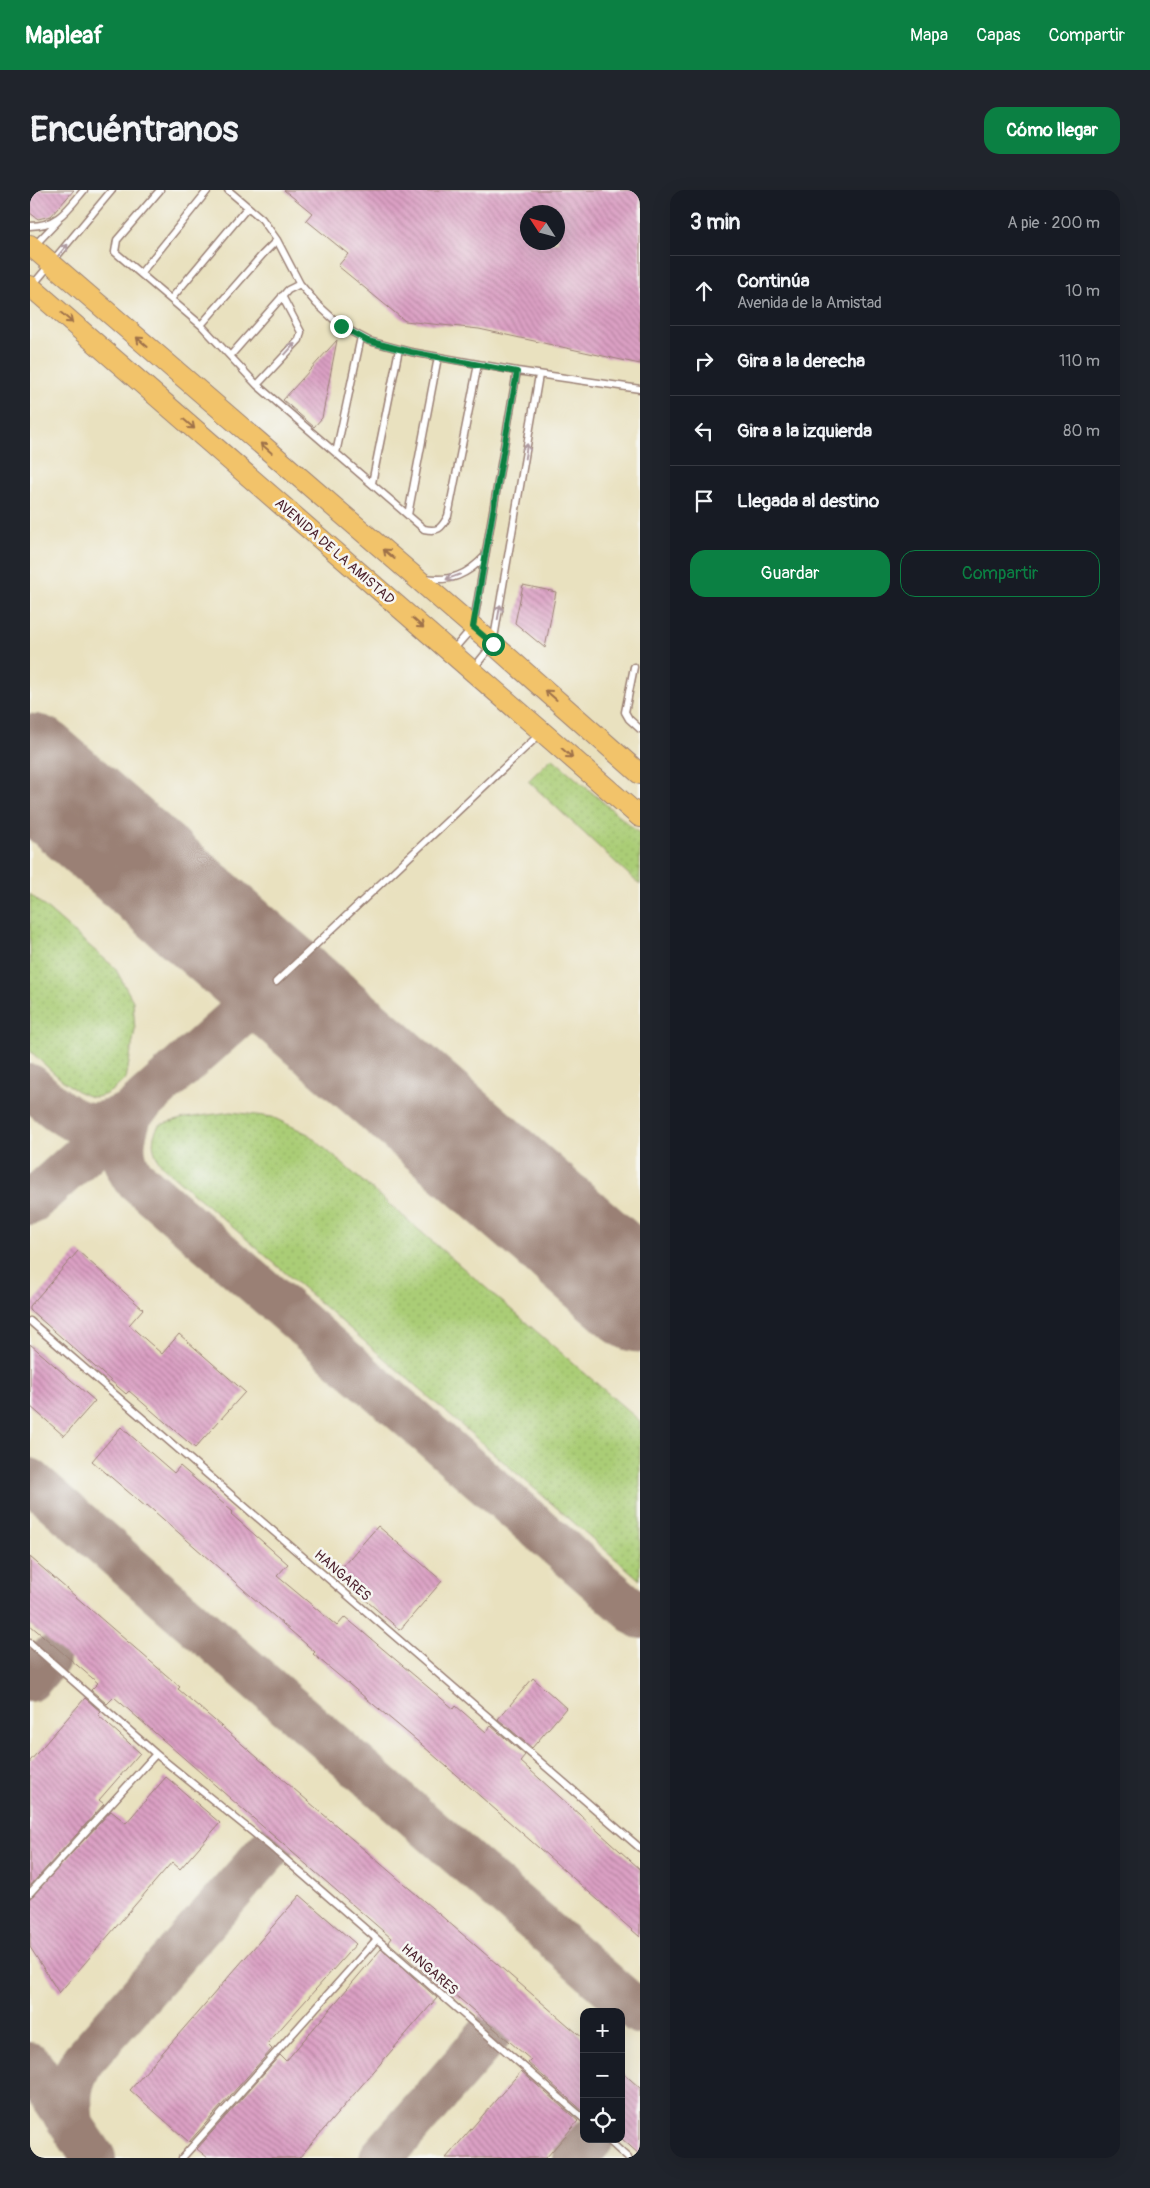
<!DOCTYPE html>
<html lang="es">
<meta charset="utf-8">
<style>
:root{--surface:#171b24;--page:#20242c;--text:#f1f3f6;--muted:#9ea1a6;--line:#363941;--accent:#0b8043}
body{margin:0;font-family:Pangolin,sans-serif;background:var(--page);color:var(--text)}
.controls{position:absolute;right:15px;bottom:15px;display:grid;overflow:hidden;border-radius:10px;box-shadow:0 5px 20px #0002}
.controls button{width:45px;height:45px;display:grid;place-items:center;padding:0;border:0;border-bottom:1px solid var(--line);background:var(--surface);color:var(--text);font:25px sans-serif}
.compass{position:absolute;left:490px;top:15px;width:45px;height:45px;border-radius:50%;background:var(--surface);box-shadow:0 5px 20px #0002;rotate:306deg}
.stop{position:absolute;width:15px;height:15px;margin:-11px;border:4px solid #0b8043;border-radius:50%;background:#fff}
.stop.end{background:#0b8043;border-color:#fff;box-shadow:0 1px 5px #0008}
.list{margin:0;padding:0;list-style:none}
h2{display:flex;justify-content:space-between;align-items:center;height:65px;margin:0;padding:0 20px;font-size:21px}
h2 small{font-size:16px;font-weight:400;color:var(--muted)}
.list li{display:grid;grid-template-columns:32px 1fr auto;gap:15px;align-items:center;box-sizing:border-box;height:70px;padding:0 20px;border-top:1px solid var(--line)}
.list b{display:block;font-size:19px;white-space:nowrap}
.list p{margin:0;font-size:16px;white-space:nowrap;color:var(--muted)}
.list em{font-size:16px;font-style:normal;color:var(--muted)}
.actions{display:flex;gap:10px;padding:15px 20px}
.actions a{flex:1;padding:11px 0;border:1px solid var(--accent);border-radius:15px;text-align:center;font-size:18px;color:var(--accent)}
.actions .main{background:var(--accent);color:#fff}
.icon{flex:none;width:28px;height:28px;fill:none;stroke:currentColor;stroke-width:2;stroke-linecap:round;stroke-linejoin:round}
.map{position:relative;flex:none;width:610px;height:1968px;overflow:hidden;border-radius:15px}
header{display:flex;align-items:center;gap:30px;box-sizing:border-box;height:70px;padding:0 25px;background:var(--accent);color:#fff}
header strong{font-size:24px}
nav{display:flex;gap:28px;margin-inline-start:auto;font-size:18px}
.intro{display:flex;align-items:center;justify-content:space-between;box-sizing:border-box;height:120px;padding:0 30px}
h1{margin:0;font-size:35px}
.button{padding:12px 22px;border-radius:15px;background:var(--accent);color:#fff;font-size:18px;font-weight:700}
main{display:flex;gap:30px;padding:0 30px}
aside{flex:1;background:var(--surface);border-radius:15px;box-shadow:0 5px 20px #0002}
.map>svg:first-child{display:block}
.grass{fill:url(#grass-dots);stroke:#7a7650}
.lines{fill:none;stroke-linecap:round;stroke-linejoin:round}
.taxiway{stroke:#9a8075;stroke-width:44}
.runway{stroke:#9a8075;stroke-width:109}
.building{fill:url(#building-back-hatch);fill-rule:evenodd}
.service-casing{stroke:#9a8075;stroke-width:9}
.primary-casing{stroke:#9a8075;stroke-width:22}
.service{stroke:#fff;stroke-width:6}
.primary{stroke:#f2c36a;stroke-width:20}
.oneway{stroke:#ae9aa0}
.oneway2{stroke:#9e714a}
.route{stroke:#0b8043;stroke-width:6}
.labels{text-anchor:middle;stroke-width:5;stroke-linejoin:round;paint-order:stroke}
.street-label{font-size:14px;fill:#4a1f2b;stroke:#f6f6f2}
</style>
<header>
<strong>Mapleaf</strong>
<nav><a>Mapa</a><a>Capas</a><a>Compartir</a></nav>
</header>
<div class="intro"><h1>Encuéntranos</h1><a class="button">Cómo llegar</a></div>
<main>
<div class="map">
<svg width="610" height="1968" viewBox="0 0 610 1968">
<defs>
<pattern id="grass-dots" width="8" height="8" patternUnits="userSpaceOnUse" patternTransform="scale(1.25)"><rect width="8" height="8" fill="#aacd76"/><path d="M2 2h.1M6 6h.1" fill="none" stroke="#94b066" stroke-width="1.8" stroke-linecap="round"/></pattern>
<pattern id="building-back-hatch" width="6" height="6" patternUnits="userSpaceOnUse" patternTransform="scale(1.25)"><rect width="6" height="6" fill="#dba0c4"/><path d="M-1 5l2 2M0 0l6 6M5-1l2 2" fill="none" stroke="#b4829f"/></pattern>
</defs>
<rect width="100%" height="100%" fill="#f6f6f2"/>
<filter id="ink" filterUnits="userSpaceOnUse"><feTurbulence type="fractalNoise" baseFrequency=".02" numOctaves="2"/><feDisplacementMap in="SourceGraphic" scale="10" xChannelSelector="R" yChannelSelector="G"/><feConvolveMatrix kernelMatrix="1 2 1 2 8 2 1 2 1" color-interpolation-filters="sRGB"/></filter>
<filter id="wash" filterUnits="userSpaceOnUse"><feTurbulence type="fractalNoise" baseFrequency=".0096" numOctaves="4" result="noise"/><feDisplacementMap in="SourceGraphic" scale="20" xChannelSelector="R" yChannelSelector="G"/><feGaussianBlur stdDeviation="1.12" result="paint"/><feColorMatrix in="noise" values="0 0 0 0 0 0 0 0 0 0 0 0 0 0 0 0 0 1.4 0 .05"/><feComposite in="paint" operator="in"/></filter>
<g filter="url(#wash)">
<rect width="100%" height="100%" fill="#e9e1bf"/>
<path class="grass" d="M522,568L610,644V695L498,591Z
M0,704L85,778L103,811L105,840L96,889C87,896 78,906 66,907C47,909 14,873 0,861Z
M201,922L242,927L278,944L610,1231V1390L132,976C122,961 120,950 129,935L155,928Z"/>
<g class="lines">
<path class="taxiway" d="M0,896C37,928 53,949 102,921
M102,921C93,945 88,965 103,987L610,1427
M0,1013L246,792
M0,1290L610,1823
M0,1490L18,1469
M0,1874L64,1968
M42,1936C39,1907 38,1895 53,1870L241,1657
M351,1968L458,1846
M545,1968L562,1949"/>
<path class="runway" d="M0,578L610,1108"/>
</g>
<g id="blocks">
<path class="building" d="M0,0H44L21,26L8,29L0,23Z
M254,0H610V174L449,139L375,131L308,76L318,64L276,30L282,23ZM498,22H528V52H498Z
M307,150L292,228L284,237L253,210Z
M493,395L526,402L515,458L485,433Z
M48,1061L113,1119L99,1135L132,1164L149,1144L215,1202L165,1258L99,1201L96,1204L0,1120V1116Z
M0,1154L65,1211L34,1246L0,1216Z
M91,1237L144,1283L150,1276L203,1322L201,1324L258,1374L247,1386L307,1436L315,1427L424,1519L426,1516L456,1542L461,1536L495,1565L490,1571L610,1679V1747L392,1555L283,1464L285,1462L117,1315L116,1317L62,1271Z
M348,1336L412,1391L370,1440L306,1384Z
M0,1367L150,1497L148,1499L554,1849V1922L498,1873L501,1870L416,1797L414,1800L358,1752L361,1748L132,1549L84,1507L77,1514L61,1500L68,1493L0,1435Z
M503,1488L536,1518L502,1558L468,1529Z
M55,1508L71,1522L68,1525L110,1563L69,1610L74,1614L0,1696V1571Z
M136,1587L190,1633L150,1679L142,1672L29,1803L0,1757V1708L81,1621L96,1633Z
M270,1705L326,1754L237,1854L242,1859L159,1952L100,1900Z
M351,1759L407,1808L269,1968H178L167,1959L250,1865L256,1871Z
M491,1881L548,1931L516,1968H416Z
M591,1881L610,1898V1965L591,1948Z"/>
</g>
</g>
<g filter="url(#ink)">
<use href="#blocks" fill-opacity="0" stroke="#9a8075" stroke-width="1"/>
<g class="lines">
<g class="service-casing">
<path id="service" d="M130,0L87,50L85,62L171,135L227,195L394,339C408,342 411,339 418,326L448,174
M198,0L232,29L247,50L270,94L287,114L311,136L339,151L381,162L487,181L610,199
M0,36C28,36 38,19 54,0
M4,56L28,31
M111,83L178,0
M2,96L82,0
M141,109L217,18
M171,135L233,64L247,50
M201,165L258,100L270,94
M227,195L269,150L271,142L252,106
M306,263L331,147
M342,293L369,159
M378,325L408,167
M395,388C421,392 437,385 455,366
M422,461L443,437L487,181
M604,477L595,522L599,529L610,539
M443,479L463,454L509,185
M246,792L511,543
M0,1131L610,1658
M0,1453L126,1564L241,1657L554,1929
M0,1703L126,1564
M577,1949L598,1968
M152,1968L347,1749"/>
</g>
<g class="primary-casing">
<path id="primary" d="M0,55L463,454L610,584
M0,96L610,627"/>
</g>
<use href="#service" class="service"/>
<use href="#primary" class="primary"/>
</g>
<defs><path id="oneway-shaft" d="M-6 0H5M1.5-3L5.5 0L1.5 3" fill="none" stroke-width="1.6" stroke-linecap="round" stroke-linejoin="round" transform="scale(1.25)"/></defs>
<g class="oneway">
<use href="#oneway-shaft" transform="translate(33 60) rotate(-50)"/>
<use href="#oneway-shaft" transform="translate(260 159) rotate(-48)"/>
<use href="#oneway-shaft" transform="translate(496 261) rotate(-80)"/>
<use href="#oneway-shaft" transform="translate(423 387) rotate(160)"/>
<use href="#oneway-shaft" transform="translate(469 422) rotate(-80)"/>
</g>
<g class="oneway2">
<use href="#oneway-shaft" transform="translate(37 128) rotate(41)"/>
<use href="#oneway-shaft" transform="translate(112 152) rotate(-139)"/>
<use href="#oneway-shaft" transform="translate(159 234) rotate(41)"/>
<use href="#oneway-shaft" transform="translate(236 258) rotate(-139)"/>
<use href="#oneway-shaft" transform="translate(359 364) rotate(-139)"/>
<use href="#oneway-shaft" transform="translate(388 433) rotate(41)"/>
<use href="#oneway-shaft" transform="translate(521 505) rotate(-139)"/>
<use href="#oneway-shaft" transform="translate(537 563) rotate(41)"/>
</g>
</g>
<g class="lines" filter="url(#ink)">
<path class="route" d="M311,136L338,151L381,162L487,182L443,437L463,454"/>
</g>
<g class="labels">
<g class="street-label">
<text transform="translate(305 361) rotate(41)" y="5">AVENIDA DE LA AMISTAD</text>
<text transform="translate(313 1385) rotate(41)" y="5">HANGARES</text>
<text transform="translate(400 1779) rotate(41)" y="5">HANGARES</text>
</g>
</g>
</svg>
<div class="controls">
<button>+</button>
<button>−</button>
<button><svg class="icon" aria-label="locate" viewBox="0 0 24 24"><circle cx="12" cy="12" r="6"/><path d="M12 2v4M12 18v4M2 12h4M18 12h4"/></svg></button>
</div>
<svg class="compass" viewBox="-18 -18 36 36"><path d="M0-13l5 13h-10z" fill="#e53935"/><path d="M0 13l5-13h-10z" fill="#9ea1a6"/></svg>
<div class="stop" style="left:463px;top:454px"></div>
<div class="stop end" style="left:311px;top:136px"></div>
</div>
<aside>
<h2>3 min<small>A pie · 200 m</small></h2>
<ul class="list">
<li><svg class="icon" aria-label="ahead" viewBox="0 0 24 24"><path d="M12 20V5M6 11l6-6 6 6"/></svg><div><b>Continúa</b><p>Avenida de la Amistad</p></div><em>10 m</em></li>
<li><svg class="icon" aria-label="right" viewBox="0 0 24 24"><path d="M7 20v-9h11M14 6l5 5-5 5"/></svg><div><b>Gira a la derecha</b></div><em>110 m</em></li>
<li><svg class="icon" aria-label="left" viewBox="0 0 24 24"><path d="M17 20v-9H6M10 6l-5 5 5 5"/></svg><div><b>Gira a la izquierda</b></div><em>80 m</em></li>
<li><svg class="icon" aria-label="arrive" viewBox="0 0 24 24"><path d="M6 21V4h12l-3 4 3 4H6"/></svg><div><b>Llegada al destino</b></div></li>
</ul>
<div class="actions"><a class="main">Guardar</a><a>Compartir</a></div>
</aside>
</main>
